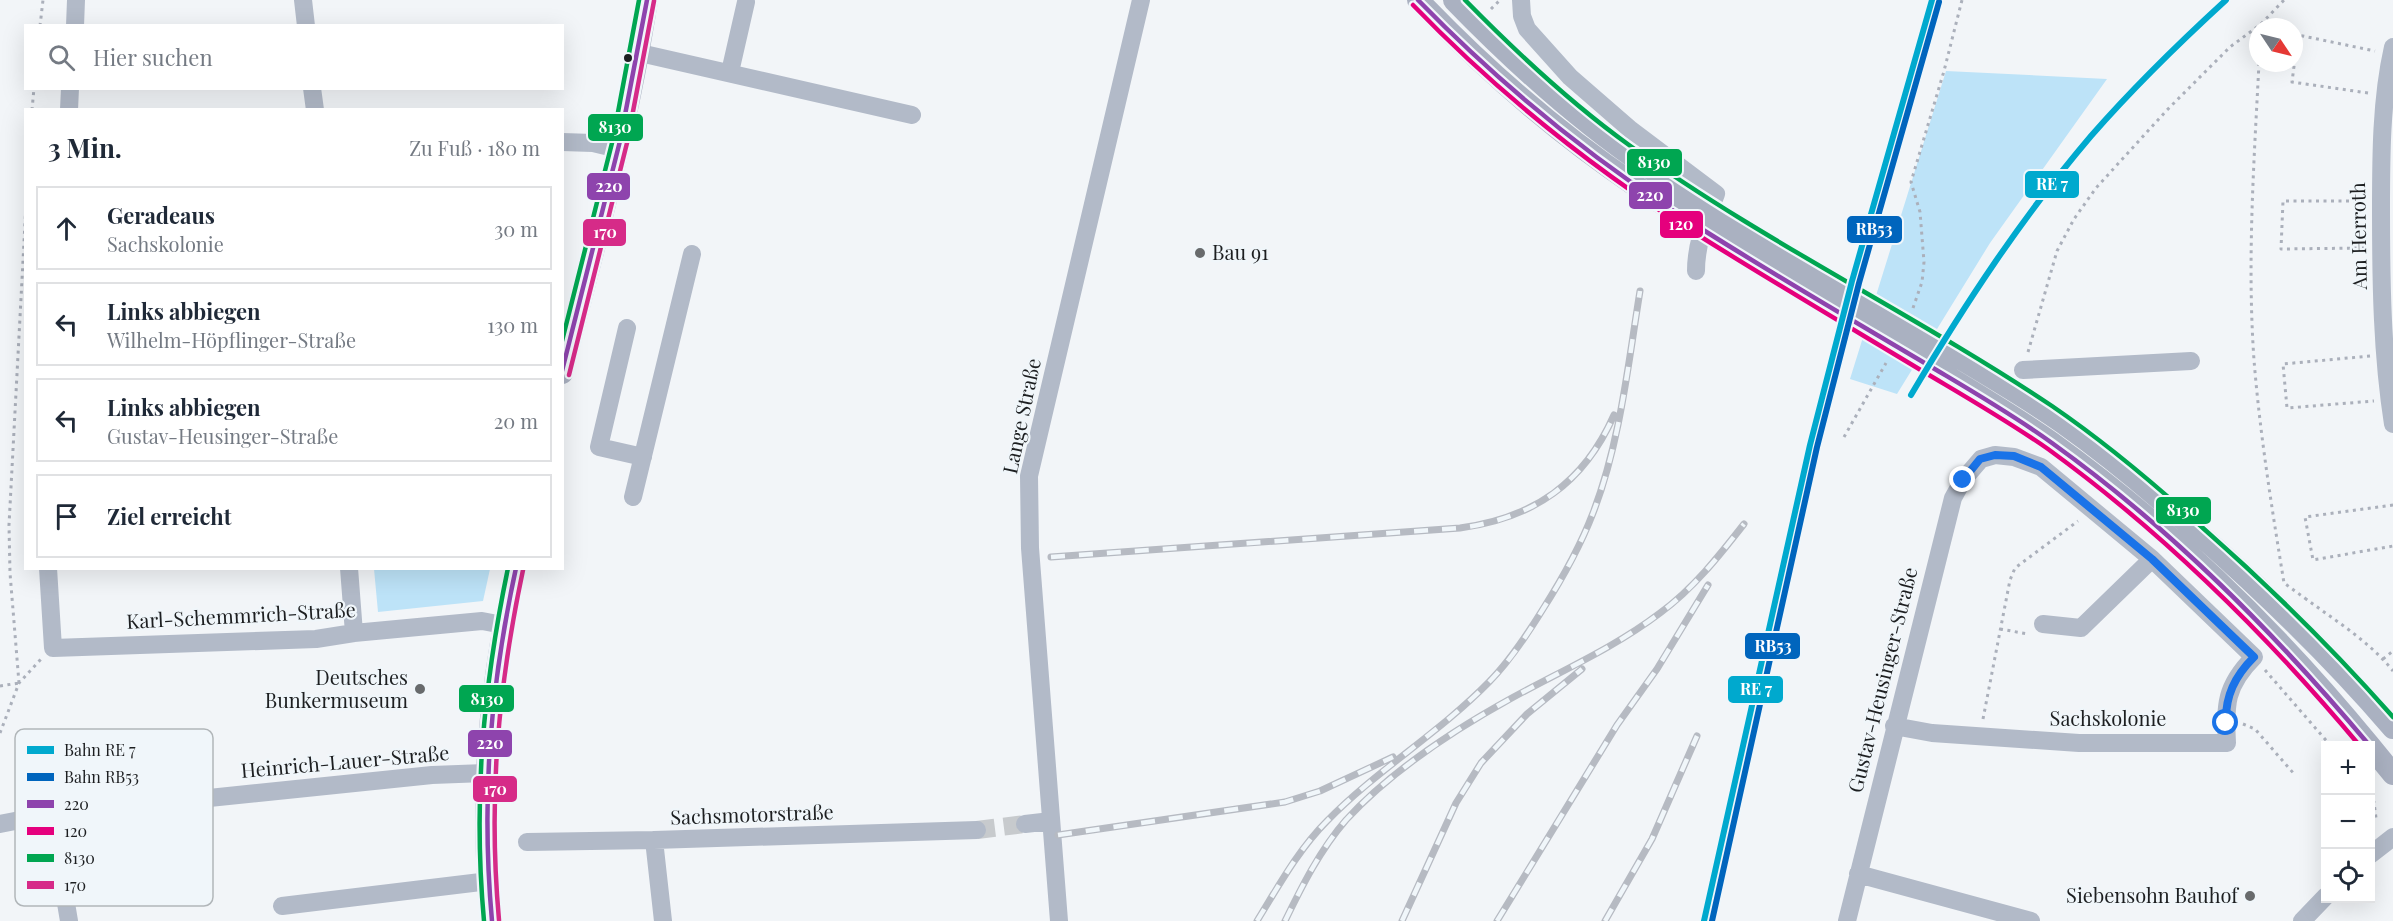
<!DOCTYPE html>
<html lang="de">
<meta charset="utf-8">
<style>
:root{--surface:#fff;--page:#f6f6f7;--text:#1f2937;--muted:#747a83;--line:#e0e1e3}
body{margin:0;font-family:"Playfair Display",serif;background:var(--page);color:var(--text)}
.controls{position:absolute;right:18px;bottom:18px;display:grid;overflow:hidden;border-radius:0px;box-shadow:0 6px 24px #0002}
.controls button{width:54px;height:54px;display:grid;place-items:center;padding:0;border:0;border-bottom:2px solid var(--line);background:var(--surface);color:var(--text);font:30px sans-serif}
.compass{position:absolute;left:2249px;top:18px;width:54px;height:54px;border-radius:50%;background:var(--surface);box-shadow:0 6px 24px #0002;rotate:125deg}
.stop{position:absolute;width:18px;height:18px;margin:-14px;border:4px solid #1a73e8;border-radius:50%;background:#fff}
.stop.end{background:#1a73e8;border-color:#fff;box-shadow:0 2px 6px #0008}
.list{margin:0;padding:0;list-style:none}
h2{display:flex;justify-content:space-between;align-items:center;height:78px;margin:0;padding:0 24px;font-size:26px}
h2 small{font-size:20px;font-weight:400;color:var(--muted)}
.list li{display:grid;grid-template-columns:39px 1fr auto;gap:18px;align-items:center;box-sizing:border-box;height:84px;margin:0 12px 12px;padding:0 12px;border:2px solid var(--line);border-radius:0px}
.list b{display:block;font-size:22px;white-space:nowrap}
.list p{margin:0;font-size:20px;white-space:nowrap;color:var(--muted)}
.list em{font-size:20px;font-style:normal;color:var(--muted)}
.icon{flex:none;width:33px;height:33px;fill:none;stroke:currentColor;stroke-width:2;stroke-linecap:round;stroke-linejoin:round}
.map{position:relative;flex:none;width:2393px;height:921px;overflow:hidden}
.search{position:absolute;background:var(--surface);box-shadow:0 6px 24px #0002;left:24px;top:24px;width:540px;height:66px;display:flex;align-items:center;gap:15px;box-sizing:border-box;padding:0 21px;border-radius:0px;color:var(--muted);font-size:22px}
.panel{position:absolute;background:var(--surface);box-shadow:0 6px 24px #0002;left:24px;top:108px;width:540px;height:462px;border-radius:0px}
.map>svg:first-child{display:block}
.green{fill:#bde3f8}
.lines{fill:none;stroke-linecap:round;stroke-linejoin:round}
.minor-tunnel{stroke:#c7cacd;stroke-width:18;stroke-dasharray:18 9;stroke-linecap:butt}
.path{stroke:#abb0bb;stroke-width:3;stroke-dasharray:3 4.5;stroke-linecap:butt}
.minor{stroke:#b2bac8;stroke-width:18}
.major{stroke:#aab1c1;stroke-width:22}
.rail-casing{stroke:#b6bac2;stroke-width:7}
.rail{stroke:#f0f6fa;stroke-width:4.5;stroke-dasharray:14;stroke-linecap:butt}
.bus-1-casing{stroke:#f0f6fa;stroke-width:9}
.bus-2-casing{stroke:#f0f6fa;stroke-width:9}
.bus-3-casing{stroke:#f0f6fa;stroke-width:9}
.bus-4-casing{stroke:#f0f6fa;stroke-width:9}
.bus-1{stroke:#8e44ad;stroke-width:4.5}
.bus-2{stroke:#e5007d;stroke-width:4.5}
.bus-3{stroke:#00a651;stroke-width:4.5}
.bus-4{stroke:#d62b88;stroke-width:4.5}
.rail-1-casing{stroke:#f0f6fa;stroke-width:10}
.rail-2-casing{stroke:#f0f6fa;stroke-width:10}
.rail-1{stroke:#00a9ce;stroke-width:6}
.rail-2{stroke:#0065bd;stroke-width:6}
.route{stroke:#1a73e8;stroke-width:8}
.bus-dot{fill:#1d1f21;stroke:#f0f6fa;stroke-width:2}
.poi-dot{fill:#686a6c;stroke:#f0f6fa;stroke-width:2}
.labels{text-anchor:middle;stroke-width:4.5;stroke-linejoin:round;paint-order:stroke}
.street-label{font-size:20px;fill:#1d1f21;stroke:#f0f6fa}
.poi-label{font-size:20px;fill:#1d1f21;stroke:#f0f6fa;text-anchor:end}
.key{fill:#f0f6fa;stroke:#b1b6b9;stroke-width:1.5}
.key-label{font-size:16px;fill:#1d1f21}
.line-badge{stroke:#f0f6fa;stroke-width:2}
.badge-label{font-size:16px;text-anchor:middle;font-weight:bold;fill:#fff}
</style>
<div class="map">
<svg width="2393" height="921" viewBox="0 0 2393 921">
<rect width="100%" height="100%" fill="#f2f5f8"/>
<path class="green" d="M1946,71L2107,79L1990,243L1897,394L1850,379Z
M374,569V568L490,569L483,601L378,612Z"/>
<g class="lines">
<path class="minor-tunnel" d="M977,830L1025,824"/>
<path class="path" d="M1491,9L1500,0
M2261,25L2270,27
M40,26L43,0
M2259,63C2254,162 2247,261 2254,360C2260,435 2272,509 2284,583L2306,599
M2368,93L2292,82L2298,35L2375,51
M32,110L34,88
M2364,201H2283L2281,249L2364,248
M1913,308L1922,282L1924,262L1920,212L1911,182L1944,71L1962,0
M2028,352L2057,251L2074,219L2096,188L2167,110L2230,47L2261,24L2284,0
M2370,356L2283,364L2287,408L2374,401
M1844,437L1886,363
M2393,505L2305,517L2313,560L2393,546
M2305,600L2306,599C2336,621 2370,642 2393,671
M2000,629L2028,634
M2383,659L2393,651
M2265,670L2331,746
M19,683L10,573L9,525L26,204
M0,686L19,683
M1983,719L2010,580L2015,568L2078,521
M2243,724L2255,729L2295,775
M0,733L19,683L41,659
M2370,793L2374,802L2376,818"/>
<path class="minor" d="M303,0L306,26
M1521,0L1522,16L1527,29L1570,77L1631,130L1716,194C1706,220 1696,243 1696,271
M75,26L76,0
M2393,47C2381,100 2381,157 2381,211C2381,282 2382,354 2393,424
M640,53L912,115
M730,72L746,2
M312,88L315,110
M69,110L70,88
M562,142L593,143L618,149
M627,328L599,447L643,457
M2023,370L2191,361
M633,497L692,254
M48,568L53,648L316,639L354,633L482,621L503,625
M349,568L354,633
M2043,624L2081,628L2152,559
M209,798L432,775L485,773
M0,824L51,814L69,921
M1025,824L1051,821
M654,840L663,921
M527,842L654,840L977,830
M2370,855L2393,837
M1858,874L2031,921
M282,906L489,881
M1059,921L1030,548L1029,476L1141,0
M1847,921L1953,498L1963,480L1981,459L1995,455L2014,457L2041,467L2152,559L2254,657C2225,686 2225,705 2227,743H2079L1932,733L1894,726
M2302,921L2326,896"/>
<path class="major" d="M1418,0C1484,69 1557,133 1636,186C1730,250 1831,306 1928,365C1970,390 2012,415 2052,443C2171,529 2277,632 2370,746
M1454,0C1514,62 1578,120 1649,168C1745,234 1847,290 1946,350C1986,374 2026,397 2063,423C2111,457 2155,494 2198,533C2267,594 2333,658 2393,728
M562,373C593,250 628,126 647,0
M2370,746L2393,774
M492,921C478,802 489,685 516,568"/>
<g class="rail-casing">
<path id="rail" d="M1051,557L1460,528C1534,518 1584,483 1614,415
M1058,835L1285,802L1320,791L1393,757
M1257,921C1278,887 1298,850 1327,821C1377,770 1439,733 1489,682C1510,661 1527,635 1543,609C1562,579 1580,547 1593,513C1620,443 1628,365 1640,291
M1285,921C1302,886 1320,850 1346,820C1390,772 1454,730 1510,699C1561,671 1614,648 1660,613C1693,589 1719,556 1744,524
M1402,921L1456,803L1481,763L1527,714L1582,669
M1497,921L1617,725L1657,669L1708,585
M1605,921L1652,839L1697,736"/>
</g>
<use href="#rail" class="rail"/>
<g class="bus-1-casing">
<path id="bus-1" d="M1418,0C1495,79 1579,149 1672,210C1755,264 1842,314 1928,365C1970,390 2012,414 2052,443C2172,529 2275,633 2370,746
M562,371L620,141L647,0
M492,921C481,799 490,688 516,568"/>
</g>
<g class="bus-2-casing">
<path id="bus-2" d="M1413,5C1501,96 1598,173 1706,240C1778,285 1851,328 1924,372C1966,397 2008,421 2048,449C2165,534 2267,635 2360,746"/>
</g>
<g class="bus-3-casing">
<path id="bus-3" d="M1465,0C1516,52 1569,102 1629,145C1764,242 1914,314 2052,406C2106,443 2156,485 2204,529C2271,588 2334,650 2393,717
M562,341L613,139L639,0
M484,921C473,800 483,688 508,568"/>
</g>
<g class="bus-4-casing">
<path id="bus-4" d="M569,375L627,143L654,1
M499,920C488,799 498,688 523,570"/>
</g>
<use href="#bus-1" class="bus-1"/>
<use href="#bus-2" class="bus-2"/>
<use href="#bus-3" class="bus-3"/>
<use href="#bus-4" class="bus-4"/>
<g class="rail-1-casing">
<path id="rail-1" d="M1911,395C1965,304 2022,217 2091,136C2133,88 2179,43 2226,0
M1704,921L1810,445L1852,281L1932,0"/>
</g>
<g class="rail-2-casing">
<path id="rail-2" d="M1712,921L1817,447L1859,283L1939,2"/>
</g>
<use href="#rail-1" class="rail-1"/>
<use href="#rail-2" class="rail-2"/>
</g>
<g class="lines">
<path class="route" d="M1963,480L1980,459L1995,455L2014,456L2041,467L2152,559L2254,657C2235,676 2225,696 2226,723"/>
</g>
<circle class="bus-dot" cx="628" cy="58" r="5"/>
<g class="poi-dot">
<circle cx="1200" cy="253" r="6"/>
<circle cx="420" cy="689" r="6"/>
<circle cx="2250" cy="896" r="6"/>
</g>
<g class="labels">
<g class="street-label">
<text transform="translate(2359 236) rotate(-91)" y="7">Am Herroth</text>
<text transform="translate(1022 416) rotate(-78)" y="7">Lange Straße</text>
<text transform="translate(241 616) rotate(-3)" y="7">Karl-Schemmrich-Straße</text>
<text transform="translate(1883 680) rotate(-76)" y="7">Gustav-Heusinger-Straße</text>
<text x="2108" y="726">Sachskolonie</text>
<text transform="translate(345 762) rotate(-5)" y="7">Heinrich-Lauer-Straße</text>
<text transform="translate(752 815) rotate(-2)" y="7">Sachsmotorstraße</text>
</g>
<g class="poi-label">
<text x="1212" y="260" text-anchor="start">Bau 91</text>
<text x="408" y="685">Deutsches<tspan x="408" dy="23">Bunkermuseum</tspan></text>
<text x="2238" y="903">Siebensohn Bauhof</text>
</g>
</g>
<rect x="15" y="729" width="198" height="177" rx="9" class="key"/>
<rect x="27" y="746" width="27" height="8" fill="#00a9ce"/>
<rect x="27" y="773" width="27" height="8" fill="#0065bd"/>
<rect x="27" y="800" width="27" height="8" fill="#8e44ad"/>
<rect x="27" y="827" width="27" height="8" fill="#e5007d"/>
<rect x="27" y="854" width="27" height="8" fill="#00a651"/>
<rect x="27" y="881" width="27" height="8" fill="#d62b88"/>
<g class="key-label">
<text x="64" y="756">Bahn RE 7</text>
<text x="64" y="783">Bahn RB53</text>
<text x="64" y="810">220</text>
<text x="64" y="837">120</text>
<text x="64" y="864">8130</text>
<text x="64" y="891">170</text>
</g>
<g class="line-badge">
<rect x="587" y="113" width="57" height="29" rx="6" fill="#00a651"/>
<rect x="1626" y="148" width="57" height="29" rx="6" fill="#00a651"/>
<rect x="2024" y="170" width="56" height="29" rx="6" fill="#00a9ce"/>
<rect x="586" y="172" width="45" height="29" rx="6" fill="#8e44ad"/>
<rect x="1628" y="181" width="45" height="29" rx="6" fill="#8e44ad"/>
<rect x="1659" y="210" width="45" height="29" rx="6" fill="#e5007d"/>
<rect x="1846" y="215" width="57" height="29" rx="6" fill="#0065bd"/>
<rect x="582" y="218" width="45" height="29" rx="6" fill="#d62b88"/>
<rect x="2155" y="496" width="57" height="29" rx="6" fill="#00a651"/>
<rect x="1744" y="632" width="57" height="28" rx="6" fill="#0065bd"/>
<rect x="1727" y="675" width="57" height="29" rx="6" fill="#00a9ce"/>
<rect x="458" y="684" width="57" height="29" rx="6" fill="#00a651"/>
<rect x="467" y="729" width="46" height="29" rx="6" fill="#8e44ad"/>
<rect x="472" y="775" width="46" height="28" rx="6" fill="#d62b88"/>
</g>
<g class="badge-label">
<text x="615" y="133">8130</text>
<text x="1654" y="168">8130</text>
<text x="2052" y="190">RE 7</text>
<text x="609" y="192">220</text>
<text x="1650" y="201">220</text>
<text x="1681" y="230">120</text>
<text x="1874" y="235">RB53</text>
<text x="605" y="238">170</text>
<text x="2183" y="516">8130</text>
<text x="1773" y="652">RB53</text>
<text x="1756" y="695">RE 7</text>
<text x="487" y="705">8130</text>
<text x="490" y="749">220</text>
<text x="495" y="795">170</text>
</g>
</svg>
<div class="controls">
<button>+</button>
<button>−</button>
<button><svg class="icon" aria-label="locate" viewBox="0 0 24 24"><circle cx="12" cy="12" r="6"/><path d="M12 2v4M12 18v4M2 12h4M18 12h4"/></svg></button>
</div>
<svg class="compass" viewBox="-18 -18 36 36"><path d="M0-13l5 13h-10z" fill="#e53935"/><path d="M0 13l5-13h-10z" fill="#747a83"/></svg>
<div class="stop" style="left:2226px;top:723px"></div>
<div class="stop end" style="left:1963px;top:480px"></div>
<div class="search"><svg class="icon" aria-label="search" viewBox="0 0 24 24"><circle cx="10" cy="10" r="6"/><path d="M15 15l6 6"/></svg>Hier suchen</div>
<section class="panel">
<h2>3 Min.<small>Zu Fuß · 180 m</small></h2>
<ul class="list">
<li><svg class="icon" aria-label="ahead" viewBox="0 0 24 24"><path d="M12 20V5M6 11l6-6 6 6"/></svg><div><b>Geradeaus</b><p>Sachskolonie</p></div><em>30 m</em></li>
<li><svg class="icon" aria-label="left" viewBox="0 0 24 24"><path d="M17 20v-9H6M10 6l-5 5 5 5"/></svg><div><b>Links abbiegen</b><p>Wilhelm-Höpflinger-Straße</p></div><em>130 m</em></li>
<li><svg class="icon" aria-label="left" viewBox="0 0 24 24"><path d="M17 20v-9H6M10 6l-5 5 5 5"/></svg><div><b>Links abbiegen</b><p>Gustav-Heusinger-Straße</p></div><em>20 m</em></li>
<li><svg class="icon" aria-label="arrive" viewBox="0 0 24 24"><path d="M6 21V4h12l-3 4 3 4H6"/></svg><div><b>Ziel erreicht</b></div></li>
</ul>
</section>
</div>
